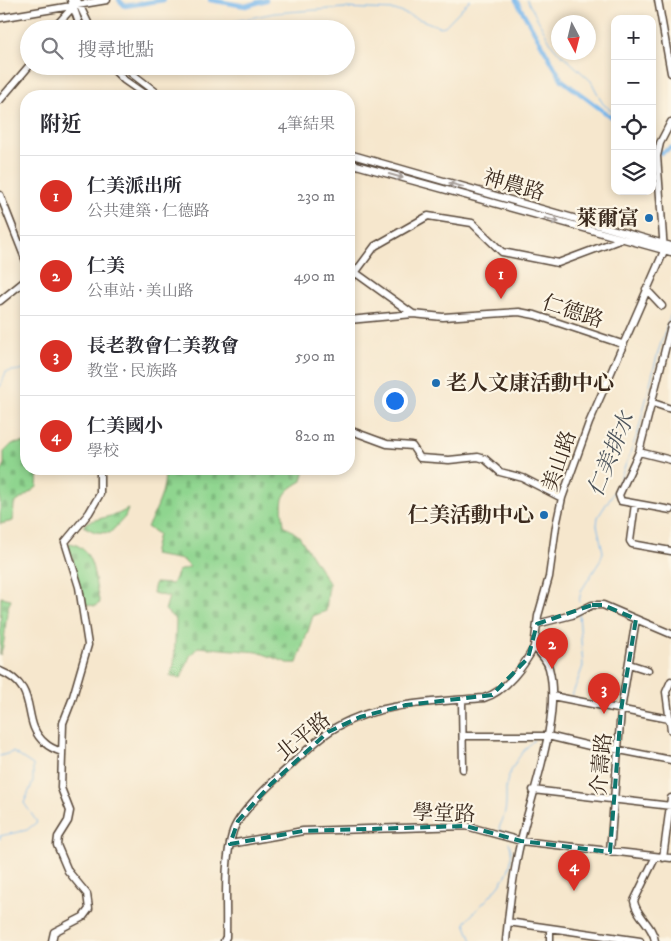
<!DOCTYPE html>
<html lang="zh-TW">
<meta charset="utf-8">
<style>
:root{--surface:#fff;--page:#f7f7f7;--text:#2b2b33;--muted:#7c7c81;--line:#e1e1e2;--accent:#d93025}
body{margin:0;font-family:"IM FELL DW Pica","Noto Serif TC",serif;background:var(--page);color:var(--text)}
.controls{position:absolute;right:15px;top:15px;display:grid;overflow:hidden;border-radius:10px;box-shadow:0 2px 8px #0003}
.controls button{width:45px;height:45px;display:grid;place-items:center;padding:0;border:0;border-bottom:1px solid var(--line);background:var(--surface);color:var(--text);font:25px sans-serif}
.compass{position:absolute;left:551px;top:15px;width:45px;height:45px;border-radius:50%;background:var(--surface);box-shadow:0 2px 8px #0003;rotate:173deg}
.you{position:absolute;left:394px;top:400px;width:18px;height:18px;margin:-12px;border:4px solid #fff;border-radius:50%;background:#1a73e8;box-shadow:0 0 0 8px #1a73e833}
.badge{display:grid;place-items:center;width:32px;height:32px;border-radius:50%;background:var(--accent);color:#fff;font-size:16px;font-weight:700}
.pin{position:absolute;translate:-50% -41px;filter:drop-shadow(0 1px 2px #0008)}
.pin::after{content:'';position:absolute;top:26px;width:18px;height:15px;background:inherit;clip-path:polygon(0 0,100% 0,50% 100%)}
.list{margin:0;padding:0;list-style:none}
h2{display:flex;justify-content:space-between;align-items:center;height:65px;margin:0;padding:0 20px;font-size:21px}
h2 small{font-size:16px;font-weight:400;color:var(--muted)}
.list li{display:grid;grid-template-columns:32px 1fr auto;gap:15px;align-items:center;box-sizing:border-box;height:80px;padding:0 20px;border-top:1px solid var(--line)}
.list b{display:block;font-size:19px;white-space:nowrap}
.list p{margin:0;font-size:16px;white-space:nowrap;color:var(--muted)}
.list em{font-size:16px;font-style:normal;color:var(--muted)}
.icon{flex:none;width:28px;height:28px;fill:none;stroke:currentColor;stroke-width:2;stroke-linecap:round;stroke-linejoin:round}
.map{position:relative;flex:none;width:671px;height:941px;overflow:hidden}
.search{position:absolute;background:var(--surface);box-shadow:0 2px 8px #0003;left:20px;top:20px;width:335px;height:55px;display:flex;align-items:center;gap:12px;box-sizing:border-box;padding:0 18px;border-radius:28px;color:var(--muted);font-size:19px}
.panel{position:absolute;background:var(--surface);box-shadow:0 2px 8px #0003;left:20px;top:90px;width:335px;height:385px;border-radius:20px}
.map>svg:first-child{display:block}
.cemetery{fill:url(#cemetery-stones);stroke:#658056}
.lines{fill:none;stroke-linecap:round;stroke-linejoin:round}
.stream{stroke:#79b8ed;stroke-width:1}
.canal{stroke:#79b8ed;stroke-width:4.5}
.minor-casing{stroke:#574638;stroke-width:9}
.minor{stroke:#fff;stroke-width:6}
.oneway{stroke:#a79f9a}
.marked{fill:none;stroke:#0f766e;stroke-width:4;stroke-dasharray:10 6;stroke-linejoin:round}
.poi-dot{fill:#1f6fb2;stroke:#fcf5e5;stroke-width:2}
.labels{text-anchor:middle;stroke-width:4.5;stroke-linejoin:round;paint-order:stroke}
.street-label{font-size:21px;fill:#3b2a1e;stroke:#fcf5e5}
.poi-label{font-size:21px;font-weight:bold;fill:#3b2a1e;stroke:#fcf5e5;text-anchor:end}
.water-label{font-size:22px;font-style:italic;fill:#4e555c;stroke:#fcf5e5}
</style>
<div class="map">
<svg width="671" height="941" viewBox="0 0 671 941">
<defs>
<pattern id="cemetery-stones" width="16" height="16" patternUnits="userSpaceOnUse" patternTransform="scale(1.25)"><rect width="16" height="16" fill="#8fd58f"/><path d="M2 7V4a2 2 0 0 1 4 0v3zM10 15v-3a2 2 0 0 1 4 0v3z" fill="#7cb77b"/></pattern>
</defs>
<rect width="100%" height="100%" fill="#fcf5e5"/>
<filter id="ink" filterUnits="userSpaceOnUse"><feTurbulence type="fractalNoise" baseFrequency=".02" numOctaves="2"/><feDisplacementMap in="SourceGraphic" scale="10" xChannelSelector="R" yChannelSelector="G"/><feConvolveMatrix kernelMatrix="1 2 1 2 8 2 1 2 1" color-interpolation-filters="sRGB"/></filter>
<filter id="wash" filterUnits="userSpaceOnUse"><feTurbulence type="fractalNoise" baseFrequency=".0096" numOctaves="4" result="noise"/><feDisplacementMap in="SourceGraphic" scale="20" xChannelSelector="R" yChannelSelector="G"/><feGaussianBlur stdDeviation="1.12" result="paint"/><feColorMatrix in="noise" values="0 0 0 0 0 0 0 0 0 0 0 0 0 0 0 0 0 1.4 0 .05"/><feComposite in="paint" operator="in"/></filter>
<g filter="url(#wash)">
<rect width="100%" height="100%" fill="#f6e7cd"/>
<path class="cemetery" d="M26,442V469H38L37,487L14,504L13,521L0,524V475L4,466V452L12,444Z
M165,469H305L302,481C279,494 281,500 284,525L299,536L329,583L326,611L313,616L297,663H288L258,652L198,647L190,656L181,678L170,676L174,665L176,620L165,610L169,597L153,593L155,583L172,584L178,571L190,567L183,560L153,555L158,534L147,527C157,510 166,488 165,469Z
M128,509L125,517L110,533L95,532L83,526L87,522L118,514Z
M70,543C97,548 93,583 100,603L95,606L85,604L68,544Z
M1,597L11,599C3,617 8,636 0,655Z"/>
<g class="lines">
<path class="stream" d="M527,0L552,45L558,52
M210,29L212,26L274,13L344,8L395,10L440,27L445,26L470,0
M559,52L591,81L603,104L615,113
M136,73L137,66
M133,96L134,90
M652,142L655,144
M0,387L6,372L26,369
M579,602L581,591L600,561L603,552L597,525L598,517L617,487L638,432L658,352L671,314
M572,696L583,666L579,614
M0,756L13,752L33,765V782L24,803L37,822L27,830L0,836V839
M502,832L499,828C507,811 506,807 506,790C506,773 521,752 534,740
M472,941L465,923C482,900 522,876 509,842"/>
<path class="canal" d="M119,0L125,6L164,0
M210,0L246,6L266,0
M516,0L562,80L615,120
M652,148L661,153L671,148"/>
</g>
</g>
<g filter="url(#ink)">
<g class="lines">
<g class="minor-casing">
<path id="minor" d="M71,0L81,29
M77,0L91,29
M658,0L671,73
M0,18L107,0
M53,29L74,6
M110,66L124,80L147,96
M122,66L161,96
M0,100L29,66
M349,154L671,246
M349,163L671,252
M0,195L26,261
M349,268L413,314L443,317L519,312L535,315L622,344
M349,281L375,246L428,216L472,223L502,252L558,263L622,239
M646,289L662,306
M0,301L26,280
M349,320L413,314
M671,326L639,452L619,495L621,501L671,510
M653,403L671,409
M349,430L387,444L412,446L420,458L449,460L478,457L485,459L500,472L523,478L562,498
M639,452L671,460
M635,504L630,541L632,544L671,551
M537,624L572,615L592,605H603L671,634
M629,664L648,670
M0,671C42,688 19,721 45,743C49,747 56,750 62,752
M671,681L666,692L671,730
M552,696L669,719
M462,700L463,769
M464,736H548L598,748L604,747L671,760
M533,790L671,806
M230,844L303,831L466,826L521,841L671,858
M610,852L621,710L636,619
M663,858L671,798
M508,922L640,941
M52,941L54,932L83,917L89,909L87,894L68,871L57,845L58,837L68,821L70,811L61,788L63,723L72,700L88,645L79,587L65,542L89,513L100,494V469
M224,941L226,937C227,903 223,864 233,831C239,814 265,789 279,776C296,761 312,743 330,731C374,702 434,702 484,698C506,691 524,666 534,647
M506,941C509,907 513,873 521,840C532,792 562,716 549,668C547,660 540,653 534,647L538,616L549,577L556,526L562,498L589,423L664,251L657,156L660,143L671,122
M550,941V928
M655,941C653,925 636,916 634,901L655,858"/>
</g>
<use href="#minor" class="minor"/>
</g>
<defs><path id="oneway-shaft" d="M-6 0H5M1.5-3L5.5 0L1.5 3" fill="none" stroke-width="1.6" stroke-linecap="round" stroke-linejoin="round" transform="scale(1.25)"/></defs>
<g class="oneway">
<use href="#oneway-shaft" transform="translate(396 176) rotate(16)"/>
<use href="#oneway-shaft" transform="translate(456 185) rotate(-164)"/>
<use href="#oneway-shaft" transform="translate(552 220) rotate(16)"/>
</g>
</g>
<path class="marked" d="M592,605H603L636,619L621,710L610,852L521,841L466,826L303,831L230,844L238,821L271,784L328,732L360,717L406,705L492,695L528,658L537,624Z"/>
<g class="poi-dot">
<circle cx="649" cy="218" r="5"/>
<circle cx="436" cy="383" r="5"/>
<circle cx="544" cy="515" r="5"/>
</g>
<g class="labels">
<g class="street-label">
<text transform="translate(514 185) rotate(16)" y="7">神農路</text>
<text transform="translate(573 311) rotate(18)" y="7">仁德路</text>
<text transform="translate(559 461) rotate(-71)" y="7">美山路</text>
<text transform="translate(303 736) rotate(-39)" y="7">北平路</text>
<text transform="translate(601 764) rotate(-85)" y="7">介壽路</text>
<text transform="translate(444 813) rotate(2)" y="7">學堂路</text>
</g>
<g class="poi-label">
<text x="639" y="225">萊爾富</text>
<text x="446" y="390" text-anchor="start">老人文康活動中心</text>
<text x="534" y="522">仁美活動中心</text>
</g>
<g class="water-label">
<text transform="translate(610 454) rotate(-68)" y="8">仁美排水</text>
</g>
</g>
</svg>
<div class="controls">
<button>+</button>
<button>−</button>
<button><svg class="icon" aria-label="locate" viewBox="0 0 24 24"><circle cx="12" cy="12" r="6"/><path d="M12 2v4M12 18v4M2 12h4M18 12h4"/></svg></button>
<button><svg class="icon" aria-label="layers" viewBox="0 0 24 24"><path d="M12 4l9 5-9 5-9-5zM3 14l9 5 9-5"/></svg></button>
</div>
<svg class="compass" viewBox="-18 -18 36 36"><path d="M0-13l5 13h-10z" fill="#e53935"/><path d="M0 13l5-13h-10z" fill="#7c7c81"/></svg>
<div class="you"></div>
<div class="pin badge" style="left:501px;top:299px">1</div>
<div class="pin badge" style="left:552px;top:669px">2</div>
<div class="pin badge" style="left:604px;top:714px">3</div>
<div class="pin badge" style="left:574px;top:891px">4</div>
<div class="search"><svg class="icon" aria-label="search" viewBox="0 0 24 24"><circle cx="10" cy="10" r="6"/><path d="M15 15l6 6"/></svg>搜尋地點</div>
<section class="panel">
<h2>附近<small>4筆結果</small></h2>
<ul class="list">
<li><span class="badge">1</span><div><b>仁美派出所</b><p>公共建築 · 仁德路</p></div><em>230 m</em></li>
<li><span class="badge">2</span><div><b>仁美</b><p>公車站 · 美山路</p></div><em>490 m</em></li>
<li><span class="badge">3</span><div><b>長老教會仁美教會</b><p>教堂 · 民族路</p></div><em>590 m</em></li>
<li><span class="badge">4</span><div><b>仁美國小</b><p>學校</p></div><em>820 m</em></li>
</ul>
</section>
</div>
